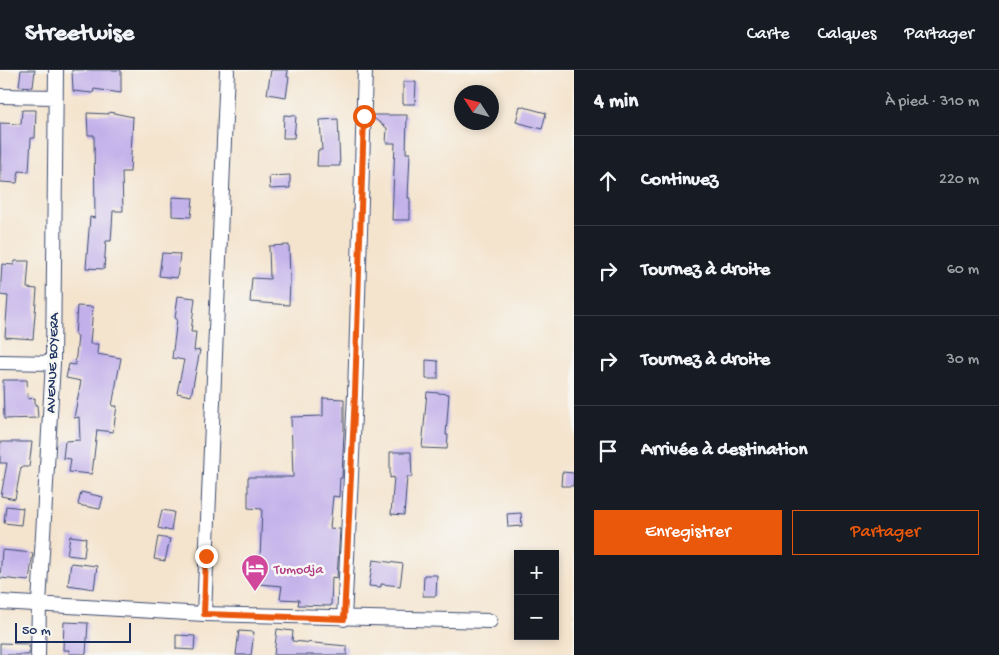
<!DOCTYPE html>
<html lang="fr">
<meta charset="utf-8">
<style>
:root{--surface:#171b24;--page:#242831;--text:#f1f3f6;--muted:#9ea1a6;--line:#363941;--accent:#ea580c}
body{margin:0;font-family:"Gochi Hand",sans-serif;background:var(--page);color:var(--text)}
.controls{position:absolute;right:15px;bottom:15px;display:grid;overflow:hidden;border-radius:0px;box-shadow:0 2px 8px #0003}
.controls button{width:45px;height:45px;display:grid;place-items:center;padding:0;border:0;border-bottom:1px solid var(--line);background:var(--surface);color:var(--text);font:25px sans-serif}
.compass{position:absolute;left:454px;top:15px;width:45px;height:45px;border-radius:50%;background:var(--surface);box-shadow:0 2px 8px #0003;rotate:306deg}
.scale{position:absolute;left:15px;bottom:12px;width:116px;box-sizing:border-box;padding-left:5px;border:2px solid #1b2f5e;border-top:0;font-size:14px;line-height:18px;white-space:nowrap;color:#1b2f5e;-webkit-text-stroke:4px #f6f6f2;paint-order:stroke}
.stop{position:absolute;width:15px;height:15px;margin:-11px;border:4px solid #ea580c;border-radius:50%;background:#fff}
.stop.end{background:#ea580c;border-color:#fff;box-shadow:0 1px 5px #0008}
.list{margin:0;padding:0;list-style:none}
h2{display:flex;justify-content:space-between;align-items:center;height:65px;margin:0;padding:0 20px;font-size:21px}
h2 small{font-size:16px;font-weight:400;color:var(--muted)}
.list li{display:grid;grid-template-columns:32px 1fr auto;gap:15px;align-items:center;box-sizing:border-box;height:90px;padding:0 20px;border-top:1px solid var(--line)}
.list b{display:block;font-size:19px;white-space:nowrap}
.list em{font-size:16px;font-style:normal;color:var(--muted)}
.actions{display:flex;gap:10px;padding:15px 20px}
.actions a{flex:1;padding:11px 0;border:1px solid var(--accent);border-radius:0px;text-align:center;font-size:18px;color:var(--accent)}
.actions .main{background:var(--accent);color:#fff}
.icon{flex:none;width:28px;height:28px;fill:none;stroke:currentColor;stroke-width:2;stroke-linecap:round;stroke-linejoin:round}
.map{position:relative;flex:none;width:574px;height:585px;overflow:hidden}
header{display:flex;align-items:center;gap:30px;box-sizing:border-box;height:70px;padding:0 25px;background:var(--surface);border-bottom:1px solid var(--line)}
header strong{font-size:24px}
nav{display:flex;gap:28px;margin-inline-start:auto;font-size:18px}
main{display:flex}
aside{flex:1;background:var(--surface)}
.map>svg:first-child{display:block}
.building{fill:#c2b0ea}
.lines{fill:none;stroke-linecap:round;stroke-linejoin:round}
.minor-casing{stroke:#3c4a6f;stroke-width:16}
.minor{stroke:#fff;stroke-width:14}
.route{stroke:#ea580c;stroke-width:6}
.labels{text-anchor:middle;stroke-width:5;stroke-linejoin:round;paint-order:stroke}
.street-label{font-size:14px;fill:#1b2f5e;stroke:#f6f6f2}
.hotel-label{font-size:14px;fill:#b23c85;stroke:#f6f6f2;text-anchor:start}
</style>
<header>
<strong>Streetwise</strong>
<nav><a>Carte</a><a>Calques</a><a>Partager</a></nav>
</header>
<main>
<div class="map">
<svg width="574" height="585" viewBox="0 0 574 585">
<rect width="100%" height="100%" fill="#f6f6f2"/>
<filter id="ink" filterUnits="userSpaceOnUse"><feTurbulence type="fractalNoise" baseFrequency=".02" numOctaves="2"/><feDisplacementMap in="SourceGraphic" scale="10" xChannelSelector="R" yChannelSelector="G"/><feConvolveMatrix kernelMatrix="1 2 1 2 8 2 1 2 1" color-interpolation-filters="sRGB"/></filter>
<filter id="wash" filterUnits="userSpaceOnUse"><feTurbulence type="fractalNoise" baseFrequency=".0096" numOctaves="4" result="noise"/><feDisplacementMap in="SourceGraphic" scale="20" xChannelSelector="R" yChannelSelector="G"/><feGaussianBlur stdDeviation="1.12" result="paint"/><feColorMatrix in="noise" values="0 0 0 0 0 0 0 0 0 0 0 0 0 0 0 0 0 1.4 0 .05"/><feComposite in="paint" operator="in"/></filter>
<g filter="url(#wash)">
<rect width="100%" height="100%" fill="#f4e4ce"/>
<g id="blocks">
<path class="building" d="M21,0H35L33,17L19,16Z
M72,0H121V23L94,19L93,23L73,21Z
M271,0H288L287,7H289L286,27L267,24Z
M403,12H416L415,34H403Z
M520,36L546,43L542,59L516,52Z
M22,40H36L35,68H31L29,102L19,101L17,113L1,112L0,53L21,54Z
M109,42L133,47L130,102H122L123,141H113L111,171H106L104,199L86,198L90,147L95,148L94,65H88L87,43L109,44Z
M284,45L296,46L294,68H283Z
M372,45H407L406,83H410L408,128H410V150H392L395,73H386L387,58L372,47Z
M338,49L340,96H317L318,80H322L320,50Z
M290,105V118L270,119L269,106Z
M172,127L193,128L191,147L172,146Z
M289,175L290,211L289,235L250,232L252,208L270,209L269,176Z
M162,183L180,184L177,208L159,206Z
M15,191H29L27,218L37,219L33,269L5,267L8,226L0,225L2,194L14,195Z
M178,226L195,228L191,262H196L194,281L200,280L191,326L177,323L184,290L172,288L177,249L175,248Z
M77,236L93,237L90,274H98L97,284L121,288L112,336H117L113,362L97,360L92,404L69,402L71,389L63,388L65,371L80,370L79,347L74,348L81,311L66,308L69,294L75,295L78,266H75Z
M426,290L438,291V309H426Z
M3,310H27L28,329L35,328V335H37L38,348L4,349Z
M427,322L449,324L446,365H448L447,379L422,378Z
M323,328L344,329V360L342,408H340L339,427L333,426L330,458L340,459L337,508L332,507L331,536L298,535L299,530L280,529L282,516L259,514L262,439L248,438V407H293L291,347L323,346Z
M0,372H32L29,397H21L15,429L1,426L7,393H0Z
M390,382H411L412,407H407L404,445L391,444L394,407L390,408Z
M562,402L574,403L573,416H561Z
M81,422L103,427L100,439L78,435Z
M6,436L23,438L21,455L4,453Z
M162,440L174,442L171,461L158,458Z
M521,443L522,456L508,457L507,444Z
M70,466L86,468L84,487L67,485Z
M158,467L170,469L165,491L154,489Z
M2,480L33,483L29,511L0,508Z
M373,490L403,494L400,516L381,514V517L369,516Z
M71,493L97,496L94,519L68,515Z
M424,505H437L436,526H423Z
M64,552L88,553L86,584H69V580H63Z
M277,559L293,561L292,571L347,576V585H274Z
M239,561L254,562L251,585H236Z
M176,565L195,566L194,580L176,579Z
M0,573L29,574V585H0Z"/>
</g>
</g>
<g filter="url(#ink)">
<use href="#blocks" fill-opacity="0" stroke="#3c4a6f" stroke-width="1"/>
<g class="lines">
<g class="minor-casing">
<path id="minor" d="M0,26L55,27
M0,292L53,293
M0,532L204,544L490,551
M204,544L227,0
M344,549L355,324L365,0
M38,585L39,534L53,293L56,0"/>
</g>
<use href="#minor" class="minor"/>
</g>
</g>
<g class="lines" filter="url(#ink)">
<path class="route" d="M206,486L204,544L344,549L355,324L364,46"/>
</g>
<defs>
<g id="hotel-pin" transform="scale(1.4375)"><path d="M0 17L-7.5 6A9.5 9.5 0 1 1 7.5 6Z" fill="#d1479c" stroke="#f6f6f2"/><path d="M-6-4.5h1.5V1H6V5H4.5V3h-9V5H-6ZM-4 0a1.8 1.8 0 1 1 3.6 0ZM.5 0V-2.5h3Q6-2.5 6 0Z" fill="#fff"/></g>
</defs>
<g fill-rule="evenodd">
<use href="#hotel-pin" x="255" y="498"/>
</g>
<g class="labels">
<g class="street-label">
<text transform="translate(51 293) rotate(-88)" y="5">AVENUE BOYERA</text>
</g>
<g class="hotel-label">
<text x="274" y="503">Tumodja</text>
</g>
</g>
</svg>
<div class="controls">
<button>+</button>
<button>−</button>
</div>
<svg class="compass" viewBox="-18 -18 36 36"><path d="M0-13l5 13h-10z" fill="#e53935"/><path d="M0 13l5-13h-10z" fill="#9ea1a6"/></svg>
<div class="scale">50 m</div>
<div class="stop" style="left:364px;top:46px"></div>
<div class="stop end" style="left:206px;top:486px"></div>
</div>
<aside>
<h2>4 min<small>À pied · 310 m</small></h2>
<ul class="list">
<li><svg class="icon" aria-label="ahead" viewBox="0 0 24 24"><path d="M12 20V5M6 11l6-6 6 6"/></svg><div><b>Continuez</b></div><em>220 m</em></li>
<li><svg class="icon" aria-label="right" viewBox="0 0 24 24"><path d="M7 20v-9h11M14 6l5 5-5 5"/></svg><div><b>Tournez à droite</b></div><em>60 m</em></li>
<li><svg class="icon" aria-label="right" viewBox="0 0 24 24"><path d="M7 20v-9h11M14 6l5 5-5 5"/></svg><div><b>Tournez à droite</b></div><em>30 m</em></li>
<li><svg class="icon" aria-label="arrive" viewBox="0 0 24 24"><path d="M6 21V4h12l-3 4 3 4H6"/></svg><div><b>Arrivée à destination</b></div></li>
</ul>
<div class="actions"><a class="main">Enregistrer</a><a>Partager</a></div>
</aside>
</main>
